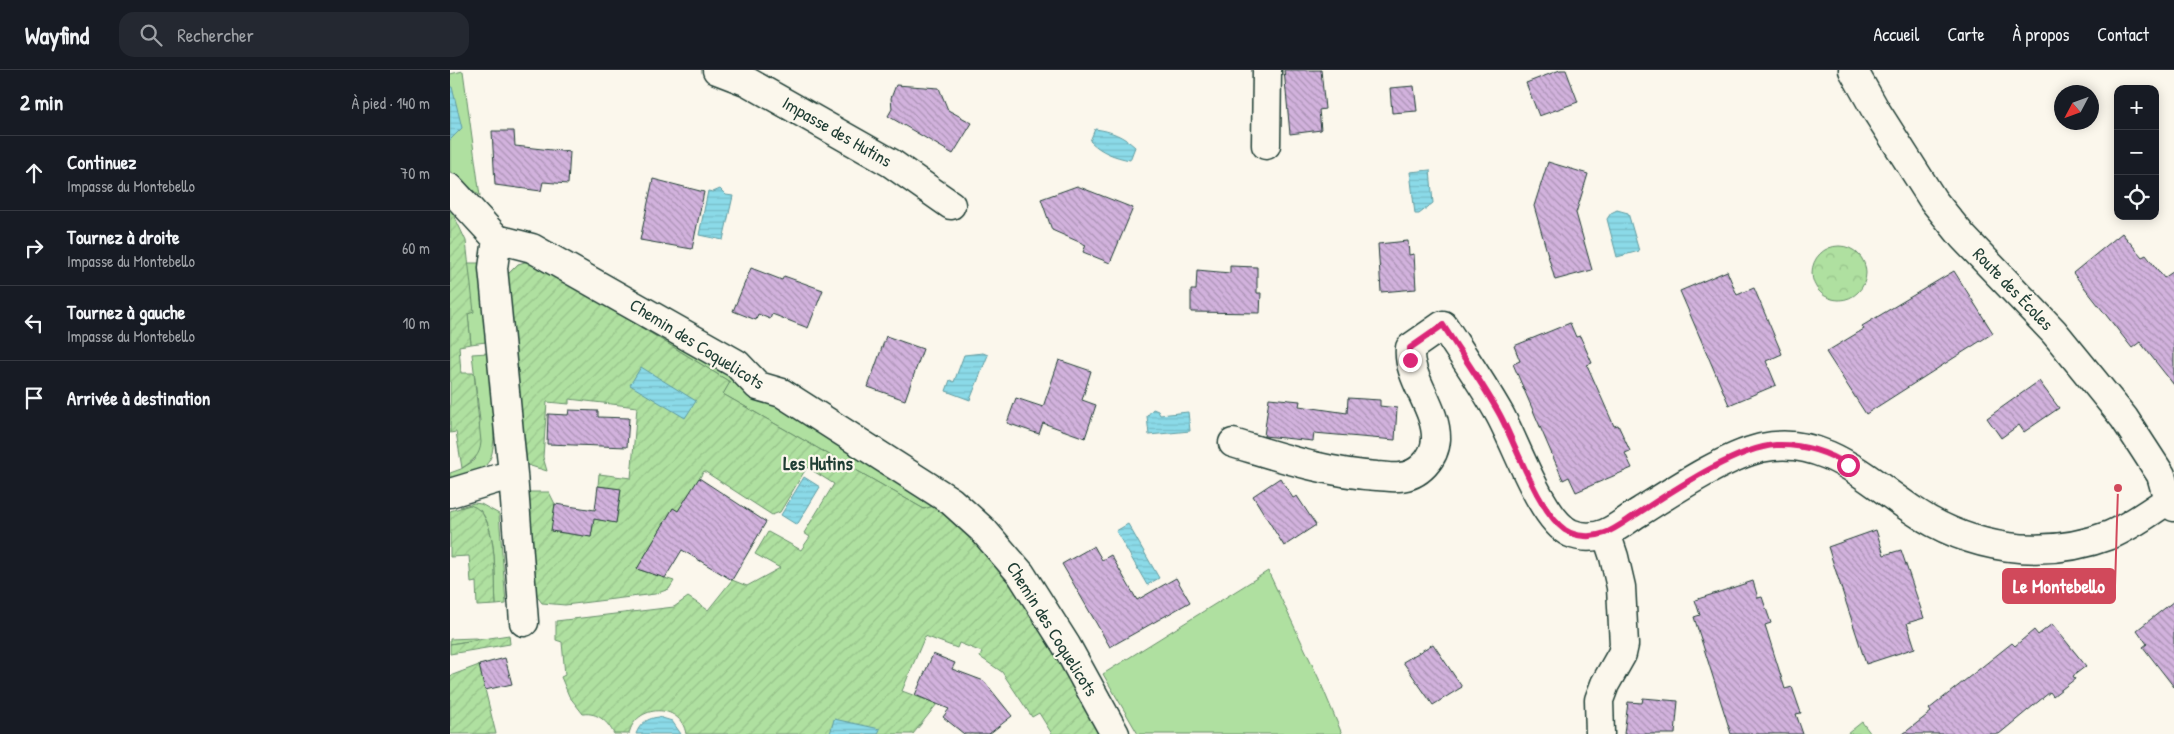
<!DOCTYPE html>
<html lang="fr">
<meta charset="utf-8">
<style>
:root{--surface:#171b24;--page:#242831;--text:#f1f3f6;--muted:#9ea1a6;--line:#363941}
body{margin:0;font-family:"Patrick Hand",sans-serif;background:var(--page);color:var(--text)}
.controls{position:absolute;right:15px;top:15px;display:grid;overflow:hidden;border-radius:10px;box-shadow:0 2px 12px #0003}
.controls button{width:45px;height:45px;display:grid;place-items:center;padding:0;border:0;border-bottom:1px solid var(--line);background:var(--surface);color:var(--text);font:25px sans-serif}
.compass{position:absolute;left:1604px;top:15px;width:45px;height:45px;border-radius:50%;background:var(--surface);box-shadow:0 2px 12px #0003;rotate:229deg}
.stop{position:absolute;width:15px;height:15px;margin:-11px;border:4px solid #db2777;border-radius:50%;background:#fff}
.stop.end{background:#db2777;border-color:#fff;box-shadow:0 1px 5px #0008}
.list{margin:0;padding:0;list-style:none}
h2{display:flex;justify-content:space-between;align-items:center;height:65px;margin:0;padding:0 20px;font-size:21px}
h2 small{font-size:16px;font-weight:400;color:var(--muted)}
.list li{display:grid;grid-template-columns:32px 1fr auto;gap:15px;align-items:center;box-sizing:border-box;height:75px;padding:0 20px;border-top:1px solid var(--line)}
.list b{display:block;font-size:19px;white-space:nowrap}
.list p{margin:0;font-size:16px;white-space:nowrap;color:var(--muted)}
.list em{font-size:16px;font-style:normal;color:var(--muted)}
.icon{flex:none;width:28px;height:28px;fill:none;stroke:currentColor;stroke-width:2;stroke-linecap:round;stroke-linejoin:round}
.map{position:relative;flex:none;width:1724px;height:664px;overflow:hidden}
header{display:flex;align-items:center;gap:30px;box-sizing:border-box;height:70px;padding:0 25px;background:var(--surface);border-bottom:1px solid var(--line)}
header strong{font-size:24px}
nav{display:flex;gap:28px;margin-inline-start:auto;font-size:18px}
.search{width:350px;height:45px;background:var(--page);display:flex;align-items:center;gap:12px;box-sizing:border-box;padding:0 18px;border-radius:15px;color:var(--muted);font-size:19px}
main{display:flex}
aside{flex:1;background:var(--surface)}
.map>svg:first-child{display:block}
.grass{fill:#afe0a0;stroke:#678e6a}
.park{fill:url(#park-crowns);stroke:#678e6a}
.garden{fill:url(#garden-furrows);stroke:#678e6a}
.water{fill:url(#water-rules);stroke:#609ba0}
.building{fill:url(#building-back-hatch);stroke:#1f3d34}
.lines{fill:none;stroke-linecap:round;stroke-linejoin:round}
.minor-casing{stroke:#1f3d34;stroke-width:31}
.minor{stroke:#fbf7ec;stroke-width:28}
.route{stroke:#db2777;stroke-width:6}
.labels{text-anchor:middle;stroke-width:4.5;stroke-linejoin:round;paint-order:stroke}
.street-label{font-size:18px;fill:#1f3d34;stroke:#fbf7ec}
.neighbourhood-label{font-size:19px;font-weight:bold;fill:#1f3d34;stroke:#fbf7ec}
.leader{fill:none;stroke:#d1495b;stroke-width:2}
.callout-dot{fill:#d1495b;stroke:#fbf7ec;stroke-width:2}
.callout{fill:#d1495b;stroke:#d1495b;stroke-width:2}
.callout-label{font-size:19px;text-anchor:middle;font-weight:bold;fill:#fff}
</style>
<header>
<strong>Wayfind</strong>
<div class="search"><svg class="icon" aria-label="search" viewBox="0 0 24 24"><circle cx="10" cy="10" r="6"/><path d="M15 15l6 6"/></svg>Rechercher</div>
<nav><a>Accueil</a><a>Carte</a><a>À propos</a><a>Contact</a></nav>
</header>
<main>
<aside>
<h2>2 min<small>À pied · 140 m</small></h2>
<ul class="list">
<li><svg class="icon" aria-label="ahead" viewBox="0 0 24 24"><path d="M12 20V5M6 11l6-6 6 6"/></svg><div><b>Continuez</b><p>Impasse du Montebello</p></div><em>70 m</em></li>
<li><svg class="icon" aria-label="right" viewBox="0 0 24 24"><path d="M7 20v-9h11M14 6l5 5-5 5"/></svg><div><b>Tournez à droite</b><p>Impasse du Montebello</p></div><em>60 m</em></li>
<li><svg class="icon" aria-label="left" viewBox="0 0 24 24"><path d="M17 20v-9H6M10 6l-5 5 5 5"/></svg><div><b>Tournez à gauche</b><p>Impasse du Montebello</p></div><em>10 m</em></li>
<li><svg class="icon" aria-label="arrive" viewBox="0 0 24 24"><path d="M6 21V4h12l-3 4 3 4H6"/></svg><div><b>Arrivée à destination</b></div></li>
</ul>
</aside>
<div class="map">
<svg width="1724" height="664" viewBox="0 0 1724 664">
<defs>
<pattern id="park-crowns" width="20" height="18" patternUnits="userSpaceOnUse" patternTransform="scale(1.25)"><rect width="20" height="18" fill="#afe0a0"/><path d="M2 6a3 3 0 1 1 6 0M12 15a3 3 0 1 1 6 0" fill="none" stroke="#96c18a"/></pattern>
<pattern id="garden-furrows" width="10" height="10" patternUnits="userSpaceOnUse" patternTransform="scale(1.25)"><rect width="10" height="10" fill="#afe0a0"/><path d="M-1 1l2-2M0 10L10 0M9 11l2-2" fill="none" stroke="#96c18a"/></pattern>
<pattern id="water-rules" width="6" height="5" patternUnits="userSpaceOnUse" patternTransform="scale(1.25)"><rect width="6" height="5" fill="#8bdae8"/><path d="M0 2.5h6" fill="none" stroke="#78bcc8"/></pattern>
<pattern id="building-back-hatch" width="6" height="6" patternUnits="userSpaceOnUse" patternTransform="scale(1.25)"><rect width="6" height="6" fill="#d2b2dd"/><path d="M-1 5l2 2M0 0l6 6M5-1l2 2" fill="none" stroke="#aa92b4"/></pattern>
</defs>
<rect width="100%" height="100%" fill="#fbf7ec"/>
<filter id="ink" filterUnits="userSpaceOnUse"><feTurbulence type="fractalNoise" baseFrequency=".02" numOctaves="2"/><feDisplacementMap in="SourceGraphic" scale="10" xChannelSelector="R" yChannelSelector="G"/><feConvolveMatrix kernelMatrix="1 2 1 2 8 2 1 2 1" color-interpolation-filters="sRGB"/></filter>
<g filter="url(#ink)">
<path class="grass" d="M13,1L30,126L0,101V4Z
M85,192L128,214L490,434L474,439L273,324L280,312Z
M18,193H32L30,208L36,272L21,274L18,244Z
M38,283C40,306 50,373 39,391C31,404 13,409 0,416V403L11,399L25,390L30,351L22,284Z
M24,433L31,434L49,444L56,534L46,535C44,508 48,461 30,440L10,437Z
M818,501L869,609L892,664H688L653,604Z
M25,568L30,569L0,574V569Z
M1412,652L1421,664H1397Z"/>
<path class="park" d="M1362 203a27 27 0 1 1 54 0a27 27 0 1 1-54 0Z"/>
<path class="garden" d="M0,137L16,171L24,242L18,244L21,274L9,276L11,303H24L31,372C30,386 23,391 12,398L6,362L0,363Z
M75,192H85L280,312L273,324L474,439L490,434L539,480L588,550L654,664H602L589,643L582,647L552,602L530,587L532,582L509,573L507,578L475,566L452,621L487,634L463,664H236C231,632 185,634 179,664H164C158,652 148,642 133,644L119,626L111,607L115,605L112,572L106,570V551L224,537L238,527L258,540L282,510L297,516L330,498L305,484L318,462L351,480L360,467L354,463L384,414L357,397L330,442L322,445L254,401L228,441L223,438L187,499L224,511L219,519L205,524L115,535L92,533L86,525L75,422H99L105,434L101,461L141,467L144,449L166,452L171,420L148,416L149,404L181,408L187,337L119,329V334L97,332L93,387L97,401L71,393L54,208L68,194Z
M20,435C49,442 44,510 46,535L27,536L26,512L21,513L19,486L0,487V441Z
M59,565L60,574L0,584V574Z
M29,595L46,664H0V606Z"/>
<path class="water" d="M0,17H2L12,58L0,70Z
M645,59C661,61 673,66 685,77L680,90C664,87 651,82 640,71Z
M980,100L983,133L969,144H965L960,102Z
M270,119L276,125L283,126L273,170L249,165L258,121L263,122Z
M1167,140L1178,143L1189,181L1167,187L1157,149L1161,143Z
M533,283L538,285L520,330L496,321L500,310L504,312L514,285Z
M191,297L246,331L235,348L180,315Z
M703,339L708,341L710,345L738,342L740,361L699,365L697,346Z
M354,407L370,417L347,455L331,445Z
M678,454L709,508L697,515L666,461Z
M209,647L222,651L231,664H186C190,653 198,648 209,647Z
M384,649L430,659L428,664H380Z"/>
<path class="building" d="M834,0H871L875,39L869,40L871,60L840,64Z
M1110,0H1116L1128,32L1089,46L1076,13Z
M446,15L489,18L498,40L522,53L503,84L438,46L442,39L441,28Z
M964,16L967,41L942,43L940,18Z
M42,61H64L65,76L120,82L118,114L93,112L91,121L45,115Z
M1098,92L1138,104L1126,143L1142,200L1105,210L1084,136Z
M203,109L254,122L242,179L190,170Z
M627,116L683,138L660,193L633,182L636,175L602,160L591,129Z
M1672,163L1692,187L1696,185L1714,208L1724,201V315L1690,272L1682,278L1623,203Z
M958,171L959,185L964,184L966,219L931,222L928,174Z
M780,196L807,197V223H811L810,243L741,242V220H746L747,200L780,203Z
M301,198L332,210L334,206L373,220L358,258L322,244L320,249L308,244L306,250L283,241Z
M1277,201L1287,225L1304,218L1332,284L1316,291L1326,315L1279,335L1230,221Z
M1504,201L1543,263L1416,344L1376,282L1414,259L1412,256Z
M1120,253L1126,267L1130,266L1142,293L1137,295L1164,356L1168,355L1180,381L1175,383L1182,398L1126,422L1119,407L1113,410L1063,294L1070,291L1064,276Z
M436,266L473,279L455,330L418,317Z
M609,290L641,301L632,330L646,335L635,368L593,353L589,364L557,353L566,328L593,337Z
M1589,311L1609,338L1574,362L1569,355L1551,368L1537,348Z
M819,328L850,331L849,336L897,343L898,328L930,330V336L947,338L945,370L864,363L863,371L814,366Z
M119,340L148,341V347L179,348L177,377L97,374L98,344L118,345Z
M249,408L316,452L282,510L232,480L215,508L187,499L223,438L228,441Z
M830,408L843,428L847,426L866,455L834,476L803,426Z
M148,416L171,419L166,453L144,449L141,467L101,461L105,434L145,440Z
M1426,460L1434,485L1451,480L1474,548L1457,553L1465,578L1416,594L1378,477Z
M644,476L652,490L661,485L687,530L726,508L740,532L660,577L612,494Z
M1303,511L1308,528L1312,527L1321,553L1315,555L1335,619L1342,617L1351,643L1346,644L1353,664H1281L1244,547L1250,545L1245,530Z
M1724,531V617L1693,577L1697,574L1687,560Z
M1602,554L1636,596L1623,606L1625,609L1603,626L1600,622L1549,664H1453L1481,642L1479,639L1562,573L1565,576L1584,560L1588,565Z
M983,574L1012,617L983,635L953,592Z
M483,584L505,593L502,599L534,611L562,646L539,664H514L493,647L499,639L465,625Z
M55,588L62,614L35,620L29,595Z
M1193,628L1228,631L1225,664H1174L1178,632L1192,633Z"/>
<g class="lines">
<g class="minor-casing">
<path id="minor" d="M267,0L298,12L441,93L501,135
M1403,0L1425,39L1483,130L1513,167L1604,262L1674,348L1711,405L1718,430L1724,437
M816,75L817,0
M0,118L47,169L82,178L287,294L308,316L332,323L501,431L533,460L571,504L616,575L665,664
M47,169L43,198L63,404L74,552
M783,373C830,387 877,403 927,406C934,406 942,408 949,407C969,406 985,388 986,369C987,338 957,308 960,278L993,255C1012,284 1032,313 1049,343C1066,373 1091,449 1120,463C1131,468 1145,468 1156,463C1168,458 1179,448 1191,441C1223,421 1274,387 1311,378C1371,364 1415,408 1461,439C1519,479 1592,491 1660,465C1681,456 1700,442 1718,430
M0,423L63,404
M1150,664L1149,630L1155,614L1172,584L1174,575L1171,517L1164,487L1156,463"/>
</g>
<use href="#minor" class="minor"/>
</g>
</g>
<g class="lines" filter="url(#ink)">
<path class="route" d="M960,290V278L993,255C1012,285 1033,314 1050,345C1066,375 1088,441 1115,460C1126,467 1142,468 1155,463C1166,459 1177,450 1187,444C1221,422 1287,377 1326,375C1352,374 1376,381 1398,395"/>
</g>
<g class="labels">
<g class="street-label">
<text transform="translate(387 62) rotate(30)" y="6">Impasse des Hutins</text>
<text transform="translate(1563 219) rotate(46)" y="6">Route des Écoles</text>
<text transform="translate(247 274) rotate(32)" y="6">Chemin des Coquelicots</text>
<text transform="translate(602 559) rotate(58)" y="6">Chemin des Coquelicots</text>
</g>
<g class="neighbourhood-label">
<text x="368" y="400">Les Hutins</text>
</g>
</g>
<path class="leader" d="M1668 418L1665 516"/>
<circle class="callout-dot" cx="1668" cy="418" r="5"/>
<rect class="callout" x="1553" y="499" width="112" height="34" rx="5"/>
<g class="callout-label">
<text x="1609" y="523">Le Montebello</text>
</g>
</svg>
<div class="controls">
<button>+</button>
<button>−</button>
<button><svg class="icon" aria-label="locate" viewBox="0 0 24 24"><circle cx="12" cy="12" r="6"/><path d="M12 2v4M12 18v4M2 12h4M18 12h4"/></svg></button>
</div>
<svg class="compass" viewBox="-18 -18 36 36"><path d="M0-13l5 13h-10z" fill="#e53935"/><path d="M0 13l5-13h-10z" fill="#9ea1a6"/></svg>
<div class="stop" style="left:1398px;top:395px"></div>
<div class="stop end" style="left:960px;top:290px"></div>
</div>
</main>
